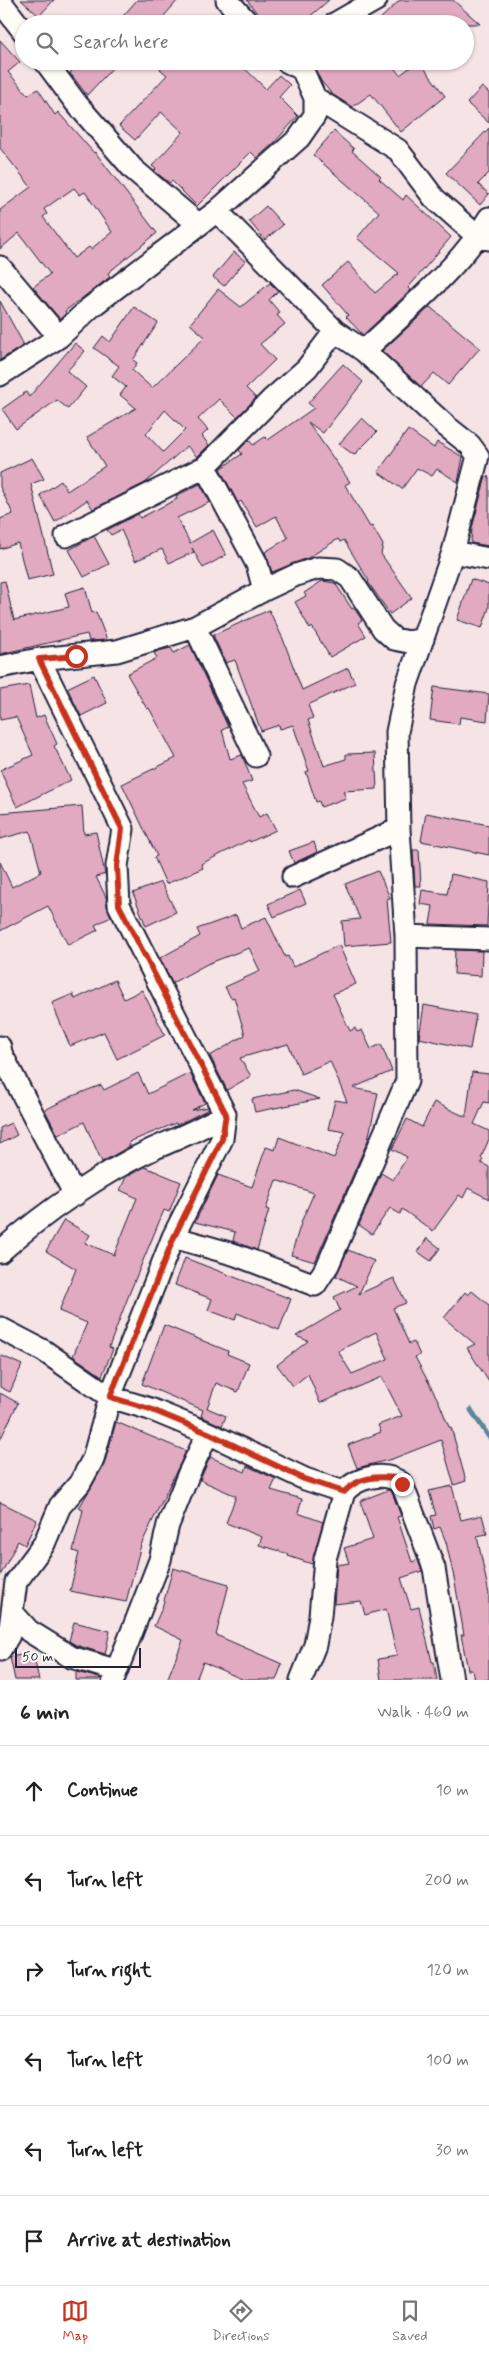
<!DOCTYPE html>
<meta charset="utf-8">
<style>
:root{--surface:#fff;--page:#f2f2f2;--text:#202124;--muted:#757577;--line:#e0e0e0;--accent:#c8321e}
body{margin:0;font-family:Mynerve,sans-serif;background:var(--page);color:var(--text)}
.scale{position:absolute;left:15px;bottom:12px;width:126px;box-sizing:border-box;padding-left:5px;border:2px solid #22223b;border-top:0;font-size:14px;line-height:18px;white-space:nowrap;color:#22223b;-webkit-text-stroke:4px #fdfcf7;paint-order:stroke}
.stop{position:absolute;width:15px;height:15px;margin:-11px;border:4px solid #c8321e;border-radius:50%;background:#fff}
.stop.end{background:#c8321e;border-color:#fff;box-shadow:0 1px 5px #0008}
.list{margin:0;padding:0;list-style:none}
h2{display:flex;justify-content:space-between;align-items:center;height:65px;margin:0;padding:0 20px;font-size:21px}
h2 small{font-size:16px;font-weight:400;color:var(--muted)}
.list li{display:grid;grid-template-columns:32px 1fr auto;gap:15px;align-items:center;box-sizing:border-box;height:90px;padding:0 20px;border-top:1px solid var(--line)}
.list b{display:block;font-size:19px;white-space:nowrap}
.list em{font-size:16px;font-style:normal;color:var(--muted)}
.icon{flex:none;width:28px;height:28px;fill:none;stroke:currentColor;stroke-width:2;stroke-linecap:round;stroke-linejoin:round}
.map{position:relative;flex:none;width:489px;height:1680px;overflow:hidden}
.search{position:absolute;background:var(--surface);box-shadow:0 1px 4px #0004;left:15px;right:15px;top:15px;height:55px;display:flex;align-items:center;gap:12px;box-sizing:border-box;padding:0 18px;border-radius:28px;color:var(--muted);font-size:19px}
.sheet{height:605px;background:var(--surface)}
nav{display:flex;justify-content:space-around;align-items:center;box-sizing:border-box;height:70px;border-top:1px solid var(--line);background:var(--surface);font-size:14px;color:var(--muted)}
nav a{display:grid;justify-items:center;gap:2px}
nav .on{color:var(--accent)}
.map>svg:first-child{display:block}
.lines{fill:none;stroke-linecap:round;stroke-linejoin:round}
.stream{stroke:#59889b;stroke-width:5}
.building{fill:#e1aac0;stroke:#22223b;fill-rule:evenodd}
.minor-casing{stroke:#22223b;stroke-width:25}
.minor{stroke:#fdfcf7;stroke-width:21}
.route{stroke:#c8321e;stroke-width:6}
</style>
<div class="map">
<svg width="489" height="1680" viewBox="0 0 489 1680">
<rect width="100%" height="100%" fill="#f5e3e6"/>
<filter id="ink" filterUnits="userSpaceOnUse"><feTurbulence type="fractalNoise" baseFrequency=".02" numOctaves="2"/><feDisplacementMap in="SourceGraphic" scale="10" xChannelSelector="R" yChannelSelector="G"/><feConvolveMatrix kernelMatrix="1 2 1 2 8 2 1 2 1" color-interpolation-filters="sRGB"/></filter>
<g filter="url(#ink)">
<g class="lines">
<path class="stream" d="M471,1410L489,1437"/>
</g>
<path class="building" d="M21,0H54L39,16Z
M137,0H178L157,24H116Z
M247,0H329L301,24H265Z
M400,0H453L480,24H375Z
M0,40L20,62L8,72L28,95L38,89L55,115L58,112L94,153L95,152L157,233L108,273L110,277L65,311L66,313L60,319L33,287L50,274L19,233L0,249V210L31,187L0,148ZM74,188L80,195L85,192L112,232L91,249L89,247L74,258L43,217L47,214L44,209Z
M81,61H119L87,95L70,73Z
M167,61H237L266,89L279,75L290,85L279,97L298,116L274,143L257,158L251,152L197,206L172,181L170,183L154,171L156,169L152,166L183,132L161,112L135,140L119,126L167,75L160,69Z
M311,61H388L400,75L419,61L445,96L401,132L371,94L352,107L332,94L321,81Z
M482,87L489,93V123L467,103Z
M489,128V173L478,184L489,194L480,205L446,173Z
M334,131L354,149L352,151L381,177L379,179L403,200L406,195L451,237L408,288L411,290L363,335L346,317L348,315L322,285L348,262L375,293L399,273L357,238L379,212L313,155Z
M266,206L283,225L265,240L249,221Z
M234,252L245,261L224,286L213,277Z
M270,283L278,291L269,300L280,313L277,315L285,324L260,344L275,360L246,388L256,398L237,417L219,399L198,419L208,430L202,436L209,445L197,457L187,446L145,483L93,509L87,500L55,522L40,495L61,481L67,491L105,466L87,437L136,408L120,395L126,387L112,376L119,366L94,348L103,336L110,342L134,307L158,323L133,360L137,363L132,370L152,388L205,337L190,324L218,289L241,307ZM165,410L185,430L163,452L146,434Z
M0,301L24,345L0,360Z
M430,307L480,348L448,385L434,373L421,387L382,351Z
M75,343L85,351L67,371L86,387L68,409L57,400L16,429L2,409L26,392L29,397Z
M343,364L363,382L323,433L308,422L350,482L345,485L370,527L372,526L383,545L381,554L412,598L390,614L368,582L369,581L344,540L340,542L338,539L308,558L272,572L265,552L288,538L276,516L257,527L241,501L238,503L220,469L242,454L239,450L249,440L253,445L265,437L268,440L314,408L308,403Z
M362,418L377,432L354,455L339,444Z
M408,430L434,448L437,442L463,457L458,482L437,469L432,476L417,468L402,489L378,472Z
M32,458L44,479L31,484L53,574L27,580L18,543L0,549V519L13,514L0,487V473Z
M486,476L489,477V546L471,543L472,528Z
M200,484L210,502L177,518L190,543L213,530L226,555L203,568L192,548L194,552L169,563L162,549L135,561L121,530L111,535L107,530L138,514L140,518L177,499L176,496Z
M94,536L109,564L84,577L69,550Z
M471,579L489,585V608L482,628L457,620Z
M5,581L14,620L69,607L65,593L85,587L92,613L96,612L107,640L89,641L87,634L0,654V582Z
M322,581L335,583L352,609L354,608L362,620L358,623L366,636L330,657L312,627L310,629L295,602L306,596L304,593Z
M269,610L283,639L302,690L348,668L355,683L308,705L313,718L308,720L324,766L346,759V754L375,753L377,789L343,791L346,798L321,807L319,801L316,802L306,772L309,771L293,725L280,729L279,725L261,731L235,660L226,663L213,635Z
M190,645L228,727L222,730L230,759L242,755L252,781L242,784L259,817L267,813L276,830L250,842L249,840L201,864L203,868L166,884L154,857L157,856L122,784L176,758L149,708L147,709L127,674L157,658L154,653L158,651L171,648L174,653Z
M94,675L107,703L81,716L67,688Z
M29,685L36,718L44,715L57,744L54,746L71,780L17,807L0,770L33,755L16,717L0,720V690Z
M434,687L489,694L487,721L460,717L459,724L430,720Z
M82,806L84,834L96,832L105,874L96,877L106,897L107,906L111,917L95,925L98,930L68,945L48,906L0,931V862L12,887L41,872L30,831L0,839V813Z
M426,813L489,825V855L421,841Z
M314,842L317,852L294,863L289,851Z
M413,850H419L421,886H415Z
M378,871L390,898L387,899L391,942L344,946L342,921L360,919L345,884Z
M451,874L489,882L487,926L430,924L433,906L420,904L422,890L447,894Z
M161,882L176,912L146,926L133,893Z
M300,890L306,903L274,917L268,904Z
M236,915L241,928L266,917L285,957L288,956L293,967L339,945L356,984L333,994L350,1031L355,1028L357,1032L362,1030L371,1049L381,1044L392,1071L353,1088L378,1093L368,1140L315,1262L291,1255L302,1220L314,1193L276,1180L266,1209L269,1210L257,1250L233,1241L235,1232L195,1222L218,1175L252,1187L266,1147L275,1150L279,1137L334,1158L345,1132L328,1129L335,1100L347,1102L330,1061L301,1074L288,1044L240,1058L251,1076L227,1090L210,1056L245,1035L234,997L231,998L225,987L260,971L249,948L207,964L172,983L160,958L200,936L197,929Z
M455,950L482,951L481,976L454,974Z
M115,980L124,999L142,990L165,1035L117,1059L104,1032L70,1046L52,1003L73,994L75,999Z
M424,1005L476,1015L470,1049L419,1038Z
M472,1072L489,1074V1103L484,1102L474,1124L489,1131V1139L481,1158L483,1159L481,1163L489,1167V1199L468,1188L463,1198L459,1195L433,1231L402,1209L400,1214L390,1208L372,1234L359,1225L381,1173L393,1180L407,1157L392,1149L407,1119L422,1127L434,1102L466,1117Z
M138,1073L148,1094L190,1073L205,1103L192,1110L208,1107L209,1109L177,1125L176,1123L129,1142L130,1146L102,1162L84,1122L58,1135L45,1110L70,1097L101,1085L104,1090Z
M294,1090L320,1099L255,1112L252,1099Z
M11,1123L17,1135L0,1144V1128Z
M145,1167L181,1182L169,1212L164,1210L130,1292L109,1347L113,1349L102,1376L73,1356L87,1323L59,1311L76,1269L46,1251L64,1220L90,1235L85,1243L114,1255L137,1198L120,1190L126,1177Z
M427,1238L440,1248L431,1261L418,1252Z
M348,1250L374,1261L359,1294L394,1278L406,1303L393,1308L409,1344L414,1342L420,1355L415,1357L439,1402L449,1427H451L466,1481L454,1485L441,1440L392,1459L357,1468L348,1445L381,1432L378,1425L402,1416L382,1377L320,1403L308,1374L293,1386L277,1365L308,1341L296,1336L340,1310L334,1297L357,1286L336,1276ZM376,1332L388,1359L352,1374L338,1351Z
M185,1258L291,1299L279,1330L237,1313L235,1320L208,1310L212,1299L175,1285Z
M472,1291L489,1305V1382L467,1348L475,1344L444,1318L465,1292L468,1295Z
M164,1325L228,1351L227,1354L249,1363L238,1392L216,1383L207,1408L226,1416L222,1426L201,1416L203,1410L142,1384Z
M0,1355L22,1365L10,1392L0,1387Z
M0,1393L18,1403L0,1440Z
M116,1422L186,1451L141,1545L126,1602L70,1591L79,1553L73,1551L83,1510L79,1508L104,1465Z
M210,1457L245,1472L247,1466L276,1479L271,1490L302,1499L298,1513L323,1522L312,1564L288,1556L289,1554L259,1545L262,1537L226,1523L236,1496L200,1480Z
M452,1486L461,1520L482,1515L487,1534L477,1536L489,1594V1680H474L472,1670H468L461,1635H464L455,1582L446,1542L440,1527L434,1529L431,1516L436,1515L429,1491Z
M388,1490L392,1492L401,1516L397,1517L412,1562L418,1560L422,1571L401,1578L411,1609L419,1607L432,1662H434L437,1680H381L378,1659L397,1656L386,1609L365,1615L361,1601L334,1604L337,1565L349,1563L344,1548L373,1539L360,1501Z
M0,1502L37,1520L25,1545L18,1541L0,1576Z
M173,1568L229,1584L216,1635L282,1664L276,1680H244L203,1662L196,1680H167L183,1640L154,1626L162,1608Z
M74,1622L110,1631L105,1654L76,1645L69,1641Z
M33,1653L39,1680H15L10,1657Z
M76,1672L100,1678L99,1680H76Z"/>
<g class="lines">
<g class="minor-casing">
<path id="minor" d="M227,0L249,24
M0,1L24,32
M334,24L376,0
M45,61L76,103L133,169L199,225
M315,98L398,150L434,198L478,237L489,239
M0,267L59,337
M364,351C404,313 461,266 489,218
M0,375L59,337L91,307L217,211L299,138L315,115V98L302,69L286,61
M205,467L257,564L264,590
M66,536L205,467L272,399L307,368L335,331
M453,552L489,559
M195,627L256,756
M0,667L39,659L117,651L195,627L264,590L296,575L318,568L337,569L350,578L383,629L394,639L409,642L423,639
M293,877L399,829
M406,936L489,939
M0,1047L1,1053L75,1195
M173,1237L236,1255L315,1285L328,1265L407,1081L406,936L399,829L397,732L407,684L453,552L478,456L470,445L446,426L364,351L335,331L217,211
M0,1252C42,1214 101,1173 153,1149C178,1138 202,1129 225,1114
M0,1328L44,1351L110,1397L150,1409L208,1433L305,1479L344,1492
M12,1612L29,1631L71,1657L115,1670
M0,1650L9,1635L16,1582L44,1544L60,1506L80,1483L93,1459L110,1397L173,1237L222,1139L225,1114L119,905L117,866L123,829L39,659
M113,1680L160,1560L168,1525L189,1473L208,1433
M301,1680L315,1645L320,1616L325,1559L344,1492C357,1477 386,1470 402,1484L434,1568L452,1680"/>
</g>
<use href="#minor" class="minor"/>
</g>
</g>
<g class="lines" filter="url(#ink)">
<path class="route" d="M76,656L39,659L122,829L117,866L119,905L226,1114L222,1139L174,1237L110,1397L150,1409L208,1433L304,1479L344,1492C358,1477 376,1476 396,1478L402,1484"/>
</g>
</svg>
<div class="scale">50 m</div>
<div class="stop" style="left:76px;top:656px"></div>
<div class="stop end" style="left:402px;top:1484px"></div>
<div class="search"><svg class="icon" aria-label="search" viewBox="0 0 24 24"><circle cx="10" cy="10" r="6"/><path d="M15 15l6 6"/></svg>Search here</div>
</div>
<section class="sheet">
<h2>6 min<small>Walk · 460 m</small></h2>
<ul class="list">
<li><svg class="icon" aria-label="ahead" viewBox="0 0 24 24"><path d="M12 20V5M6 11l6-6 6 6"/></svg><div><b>Continue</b></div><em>10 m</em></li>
<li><svg class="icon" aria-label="left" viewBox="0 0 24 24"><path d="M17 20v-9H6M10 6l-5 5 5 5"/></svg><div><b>Turn left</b></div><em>200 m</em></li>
<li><svg class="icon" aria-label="right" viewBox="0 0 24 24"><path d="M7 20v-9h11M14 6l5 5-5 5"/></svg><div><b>Turn right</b></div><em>120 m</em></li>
<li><svg class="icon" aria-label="left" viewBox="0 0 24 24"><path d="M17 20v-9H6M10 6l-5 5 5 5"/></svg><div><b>Turn left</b></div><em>100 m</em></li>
<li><svg class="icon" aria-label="left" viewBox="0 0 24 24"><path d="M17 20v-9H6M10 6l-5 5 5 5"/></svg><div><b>Turn left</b></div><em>30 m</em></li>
<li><svg class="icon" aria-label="arrive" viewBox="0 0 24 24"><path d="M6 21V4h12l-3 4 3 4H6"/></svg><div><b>Arrive at destination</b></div></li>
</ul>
</section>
<nav>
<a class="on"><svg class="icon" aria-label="map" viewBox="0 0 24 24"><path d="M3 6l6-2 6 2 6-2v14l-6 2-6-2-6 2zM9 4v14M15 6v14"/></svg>Map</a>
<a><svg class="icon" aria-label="directions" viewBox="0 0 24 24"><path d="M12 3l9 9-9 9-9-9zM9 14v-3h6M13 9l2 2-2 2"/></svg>Directions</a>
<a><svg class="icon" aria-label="saved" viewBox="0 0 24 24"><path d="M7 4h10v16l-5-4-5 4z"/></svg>Saved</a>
</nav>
